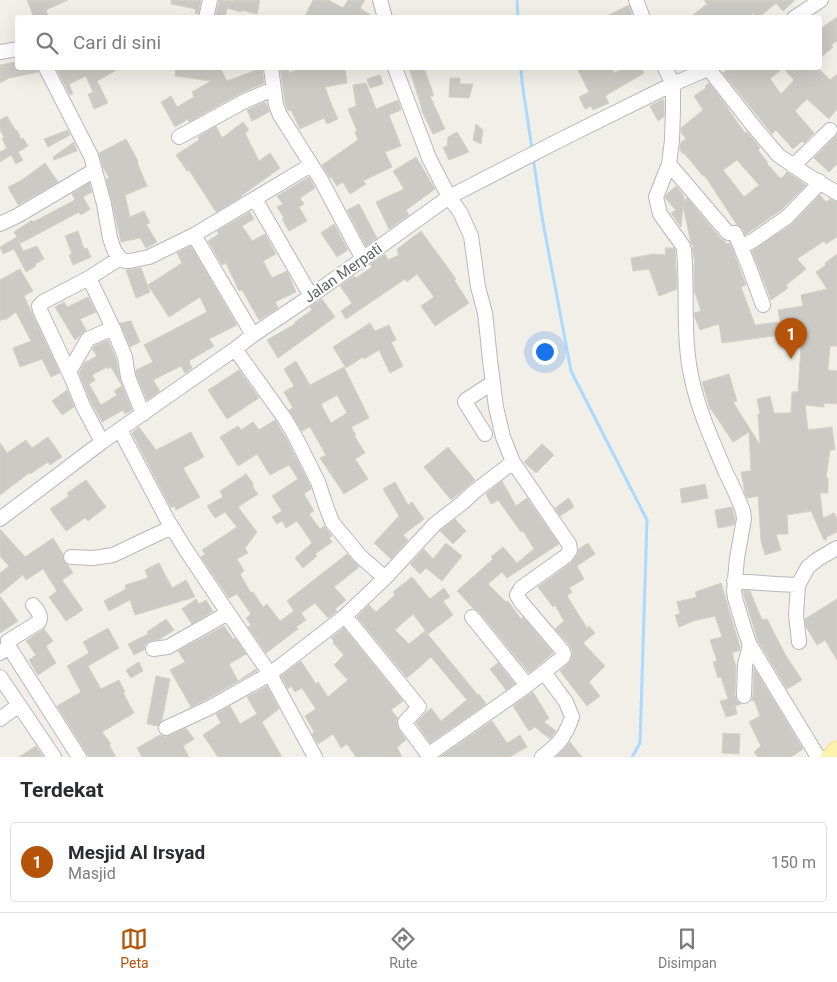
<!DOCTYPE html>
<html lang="id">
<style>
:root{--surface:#fff;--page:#f2f2f3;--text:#2b2b33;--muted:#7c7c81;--line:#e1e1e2;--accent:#b45309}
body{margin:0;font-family:Roboto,sans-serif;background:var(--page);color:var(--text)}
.you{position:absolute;left:544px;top:351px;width:18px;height:18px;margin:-12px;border:4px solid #fff;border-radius:50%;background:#1a73e8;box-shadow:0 0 0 8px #1a73e833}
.badge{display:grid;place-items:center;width:32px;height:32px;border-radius:50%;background:var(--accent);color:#fff;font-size:16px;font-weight:700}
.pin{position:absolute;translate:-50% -41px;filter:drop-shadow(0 1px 2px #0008)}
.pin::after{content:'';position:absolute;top:26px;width:18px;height:15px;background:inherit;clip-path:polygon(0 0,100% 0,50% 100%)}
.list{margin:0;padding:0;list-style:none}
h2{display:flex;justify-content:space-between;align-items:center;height:65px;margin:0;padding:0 20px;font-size:21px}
h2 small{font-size:16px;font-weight:400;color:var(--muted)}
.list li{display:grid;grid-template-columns:32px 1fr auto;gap:15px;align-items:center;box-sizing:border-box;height:80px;margin:0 10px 10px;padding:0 10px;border:1px solid var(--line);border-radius:5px}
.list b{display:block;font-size:19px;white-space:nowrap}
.list p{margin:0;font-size:16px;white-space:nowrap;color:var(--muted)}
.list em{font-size:16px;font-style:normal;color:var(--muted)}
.icon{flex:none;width:28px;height:28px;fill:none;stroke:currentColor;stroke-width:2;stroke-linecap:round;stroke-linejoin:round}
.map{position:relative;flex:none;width:837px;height:757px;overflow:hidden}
.search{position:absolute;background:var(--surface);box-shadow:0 5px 20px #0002;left:15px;right:15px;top:15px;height:55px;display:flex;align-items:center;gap:12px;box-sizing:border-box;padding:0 18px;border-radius:5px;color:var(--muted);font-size:19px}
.sheet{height:155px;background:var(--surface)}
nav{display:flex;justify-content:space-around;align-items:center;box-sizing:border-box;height:70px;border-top:1px solid var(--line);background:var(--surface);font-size:14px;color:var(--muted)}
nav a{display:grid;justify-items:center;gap:2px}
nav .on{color:var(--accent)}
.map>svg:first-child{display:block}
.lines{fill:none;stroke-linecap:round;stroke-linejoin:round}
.stream{stroke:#aadaff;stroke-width:3}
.building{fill:#cccac5;stroke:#d6d1c6;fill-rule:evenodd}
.minor-casing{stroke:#b5b8bc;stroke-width:16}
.major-casing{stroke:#f2c960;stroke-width:19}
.minor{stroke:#fff;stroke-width:14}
.major{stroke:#fff2af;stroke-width:18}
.labels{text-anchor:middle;stroke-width:4;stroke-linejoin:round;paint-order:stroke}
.street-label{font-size:15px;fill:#5f6368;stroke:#fff}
</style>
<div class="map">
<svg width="837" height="757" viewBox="0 0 837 757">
<rect width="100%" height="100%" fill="#f1efe8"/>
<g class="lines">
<path class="stream" d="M517,0L518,18
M521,68L522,82L532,149
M533,157L542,217L571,371L647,520L640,743L632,757"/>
</g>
<path class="building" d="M27,0H68L46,10L49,18H34Z
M171,0H201L198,14L195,13L196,9L171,4Z
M219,0L234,1V0H260L257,14L241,10V12L227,8L225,18H215Z
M313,0H328L343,8L348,0H365L360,8L375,18H304Z
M704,0H795L783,11L776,3L758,18H756L753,13L747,18H689L707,4Z
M629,5L633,18H603Z
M837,17V41L831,45L833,47L820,58V29Z
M15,62L16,68H37L38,72L9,78L0,83V65Z
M56,68H120L97,81L108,103L94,109L88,94L93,92L86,76L69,84L73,94L70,95Z
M176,68H220L227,81L262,68L264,83L239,94L189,122L188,119L175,127L161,102L171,96L177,107L194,97L192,92L211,81L175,76Z
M280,68H288L289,73L301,68H345L347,83L325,87L332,106L338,119L327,124L324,118L300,129L291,110L288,111L285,103Z
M409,68H424L434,96H430L445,129L433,134L421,109H422Z
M584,68H612L614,73L623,68H641L644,73L605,96L609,103L593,110L591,106L585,109L579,97L589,92L578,70Z
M730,68H818L830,80L837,74V109L829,119L807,99L795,111L814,133L804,143L802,141L793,149L776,130L772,134L723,73ZM783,68L794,80L781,94L770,79Z
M380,75L383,84L370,88L367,79Z
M450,78H460V84H473L469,98L449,97Z
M366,83L376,109L398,100L401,110L389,115L401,146L385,152L392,167L363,181L366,184L350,194L343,182L337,186L331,177L330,178L322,165L358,140L355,132L357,131L348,109L356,106L353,85Z
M709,83L728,108V109L745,133L747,132L758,145L760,148L758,150L768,163L767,164L781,179L787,172L806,185L781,210L745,235L743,229L737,225L705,176H703L684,153L683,154L680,150L681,142L686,139L681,132V128L703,110L694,96L706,88L705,86ZM737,160L759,185L744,197L723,170Z
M663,99L664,102V117L658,121L650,106Z
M265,102L267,105L269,112L252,121L247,110Z
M7,116L16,131L17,130L21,139L23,138L28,146L18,152L23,160L16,164L11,155L0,162V152L7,148L2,139L4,137L0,130V120Z
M243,122L249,130L245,133L259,161L270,153L280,168L241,196V197L216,212L189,170L187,171L176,155L199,140L198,137L216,126L222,138Z
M476,124L483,130L481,144L473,140Z
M68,130L70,135L48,147L44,139Z
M457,132L469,152L449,160L443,147L447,146L448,137Z
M836,136H837V164L829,172L814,158Z
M126,139L138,161L137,162L147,186L125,195L130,217L144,211L150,223L146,224L157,242L146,248L140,238L121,242L112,202L106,179L109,178L103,167L99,153Z
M74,142L77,151L54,160L53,157Z
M416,157L435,189L406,210L409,215L389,229L376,202L404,189L393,171Z
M45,163L58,182L18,205L8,187L22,180Z
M309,177L315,188L300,198L304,204L299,207L307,221L289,231L282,219L284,218L277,207L283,204L277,196Z
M89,183L92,192L83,197L90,209L81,215L79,212L21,243L18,239L23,251L37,246L44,259L35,264L36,266L26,272L14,249L3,254L0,247L17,237L14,232L32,220L33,222L75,200L72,194Z
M676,186L684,196V201L687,198L721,239L725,241L726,244L730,243L746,285L741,287L755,325L780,322L778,310L803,306L801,295L827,289L816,272L826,265L825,263L837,254V346H830L828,370L837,371V404L824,403V407L805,405L808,430L832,427L835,450H830L826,478H828V493H820L823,518L834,513L837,519V532L826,537L827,539L824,540L811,511L787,515L788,534H776L781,550L765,555L761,541L758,496L747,498L745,493L741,472L751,471L749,432L733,442L711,409H710L702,382L729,374L737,401L733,402L760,445L758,414H760L757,399L770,396L774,413H791L792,392H798L802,332L722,343L719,324L700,330L694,315V313L701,311L694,290V264H695L692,247H694L691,243L683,206L681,227L671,213L676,210L665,198L667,194Z
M820,195L826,202L830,199L837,202V237L826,244L824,241L797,259L806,269L786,285L788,288L771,300L752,251L792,224Z
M359,204L377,238L366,246L347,210Z
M250,212L254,219L242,226L252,241L265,234L276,254L263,261L272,278L287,271L296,292L275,302L278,308L259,320L242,290L239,291L226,263L222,265L208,241L219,234L217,231Z
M334,224L348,250L337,257L321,233Z
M78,231L84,249L87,248L91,257L73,265L69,255L72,254L65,236Z
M421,231L456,279L454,280L469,303L435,326L421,306L434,297L417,274L407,282L405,279L346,319L341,311L352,303L340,286L354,276L356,278L372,267L370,264L385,254L388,260L399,255L397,249Z
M191,246L237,325L209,339L214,346L189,361L192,368L185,373L181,366L153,380L160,391L147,400L136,375V370L153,362L144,345L207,312L200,297L169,317L148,285L182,263L177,253Z
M665,248H674L675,250L677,289L659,296L649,269L633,271L631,258L654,254L666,255Z
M141,268L150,292L136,298L126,270Z
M20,269L33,291L24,296L60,373L51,377L42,359L20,367L13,348L31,341L16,312L5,320L4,319L0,321V280Z
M88,297L96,312L80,319L86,330L75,340L55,307L64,302L67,307Z
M322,299L335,317L278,358L267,340L295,324V322L312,310L310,307Z
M131,321L140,342L130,347L120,323Z
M370,323L375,331L389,325L396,340L391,342L403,366L390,373L379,350L364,359L363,357L346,368L333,347Z
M108,340L116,359L120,380L132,410L125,414L123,410L102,422L91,402L79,373L84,363L97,356L92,349L94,346ZM107,367L108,369L111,367L122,386L114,391L117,395L101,405L89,384L95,380L92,375Z
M296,361L310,385L344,367L369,418L351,427L356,435H354L365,453L355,459L368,479L344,494L320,458L326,455L310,427L302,431L289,410L293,408L284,392L294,386L284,369ZM337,395L347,413L331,423L321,404Z
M239,370L259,398L227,419L208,390Z
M67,390L74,407L62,415L52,401Z
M275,420L287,440L310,485L311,489L304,494L314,511L309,514L320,529L324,526L332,536L329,538L332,542L315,554L317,556L303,568L295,558L312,543L297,521L286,528L282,521L277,524L272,517L282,511L272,496L298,479L289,465L270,475L257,454L238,466L220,437L238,426L241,430L253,422L259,430Z
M139,427L156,450L191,432L204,457L183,468L200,497L176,510L174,506L171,508L132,433Z
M48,437L62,457L50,465L48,462L30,474L29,473L0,495V443L7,453L26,440L32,448Z
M542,444L554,455L536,473L524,462Z
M448,447L475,480L451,500L424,467Z
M246,474L254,485L252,486L258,494L238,507L257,532L245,548L248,553L237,559L244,571L240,574L251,593L253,592L263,607L267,604L280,621L294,611L287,601L347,554L359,567L334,587L346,600L335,609L337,611L328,618L315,603L301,613L306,620L296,627L298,629L266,653L248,627L251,625L246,618L249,616V615L251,614L237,594L229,598L201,557L205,554L202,550L237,527L225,512L215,518L207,506L223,497L220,491Z
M86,480L106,507L88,521L85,518L66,531L50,509L69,496L67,493Z
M502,481L516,506L527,498L559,544L507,578L502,572L488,584L506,602L508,601L521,619L523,617L553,653L529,673L479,612L474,609L457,591L493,559L491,557L503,547L517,563L534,549L523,531L521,532L498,500L491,504L486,494Z
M395,482L408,505L412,502L424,519L403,535L408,540L391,559L374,543L399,516L383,489Z
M705,484L708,498L682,503L680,489Z
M569,498L574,507L560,516L555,508Z
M732,507L735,519L734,525L718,528L715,510Z
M455,519L466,531L453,544L440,531Z
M0,529L25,557L53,538L63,554L62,556L64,561L68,565L73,573L62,580L83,610L66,621L49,597L57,591L43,569L26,580L23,575L0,594V573L9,566L0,556Z
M446,543L462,556L442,581L426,568L420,574L410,564L424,549L433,559Z
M588,543L595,554L577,566L584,579L569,588L572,592L567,596L587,628L589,626L595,633L583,643L605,666L589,682L600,696L587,706L560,671L569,663L571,660L573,653L569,644L555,629L564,621L555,605L553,607L538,587L571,563L577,555L579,549Z
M159,563L172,588L186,580L195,597L135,615L130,600L109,611L104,601L126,589L125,585L148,578L145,570Z
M412,577L430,599L444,588L450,597L443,601L453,615L428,634L413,614L395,630L409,644L425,631L478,695L479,694L486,704L430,743L416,723L431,708L441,721L467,700L431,657L407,678L357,617L369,605L376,612L395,595L393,592Z
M721,583L740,647V650L732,653L736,667L735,696L737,701L741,704L735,706L737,714L726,717L720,701L728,699L721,677L718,678L713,662L717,661L710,640L722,637L715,616L693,621L679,627L675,615L680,614L677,602L697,597L695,592Z
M743,590L750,591L762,620L767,619L786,656L802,680L787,689L758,641L744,596Z
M0,596L18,621L0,633Z
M196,599L199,604L206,600L213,611L192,624L182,609Z
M837,599V660L825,640L817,645L806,627L805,619Z
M166,619L174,630L160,639L148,642L145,645L144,650L134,655L128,644L148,634L147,632Z
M224,626L233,639L235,638L246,654L229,664L238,681L256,669L257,671L205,700L191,707L170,670L185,662L178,651Z
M108,628L119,648L88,666L101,689L119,680L125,692L123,693L134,713L102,732L111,744L109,745L116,757H89L57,706L81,692L67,666L89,653L83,642Z
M344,628L403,701L391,710L398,718L396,721L398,728L406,740L397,747L402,757H356L347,744L341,748L333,734L318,744L312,734L314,732L305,716L316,709L302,688L295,692L291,686L288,689L281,676L301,661L316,684L318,682L328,697L348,680L334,665L344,655L333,643L334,641L331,638Z
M44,629L53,641L46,646L56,663L38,675L29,660L36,655L26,641Z
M139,662L143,671L131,678L126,670Z
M498,663L515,684L506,690L490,669Z
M754,668L803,749L791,757H758L754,752L761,746L749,722L760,716L754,700L751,701L753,696Z
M156,676L170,679L162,720L158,726L147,724Z
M267,686L279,709L262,722L282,757H218L203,735L221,723L216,714L230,706L240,724L257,714L247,697Z
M533,692L549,718L544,722L556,731L550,739L535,727L529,731L513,706Z
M492,721L507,743L520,735L527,747L510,757H440Z
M186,728L194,739L183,746L189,757H142L137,748L160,735L165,737L169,736Z
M723,733L740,734L739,754L722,753Z
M570,742L582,757H556L563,750Z
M36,746L43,757H19Z"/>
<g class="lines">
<g class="minor-casing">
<path id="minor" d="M380,0L385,18
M636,0L643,18
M206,18L210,0
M794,18L821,0
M0,52L18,49
M46,68L91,156L104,204L110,238L114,250L120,258L125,261H130L149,257L194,235L311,165
M271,68L276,105L280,115L321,180L363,259
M395,68L429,158L449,197L460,212L471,236L478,287L485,313L487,331L490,360L496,407L503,437L513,462L569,544L570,550L566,556L521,588L517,595L521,602L562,650L564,654L563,657L525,687L428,755
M665,68L673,84V109L672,140L669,164L656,197L660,214L683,246L684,250C688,293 682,337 692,380C699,412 713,442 726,473C732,485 738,498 743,511L744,519L737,558L734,591L735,598L745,631L750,645L818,757
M708,68L751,123L778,155L807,175L837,193
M179,137L243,102L273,89
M669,164L728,233H735L749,267L763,305
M793,166L830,130
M255,199L311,296
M0,224L17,216L95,170
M194,235L253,335
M741,247L754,240L787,217L814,189L819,181
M89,278L113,328L125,357L128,377L143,414
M69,372L88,339L113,328
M120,430L168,521L186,550L228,613L270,674L315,757
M485,434L465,402L466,400L492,383
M102,442L83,406L73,381L40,310L39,306L43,302L89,278L120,258
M0,519L102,442L235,349L253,335L311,296L449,197L560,140L673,84L710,68
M71,557L93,558L113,555L172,527
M385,578L435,524L461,504L474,492L513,462
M734,581L776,584L798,585L808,567L818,559L837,548
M798,585L796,615L799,642
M345,616L419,707L405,722L406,725L430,757
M472,617L527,685
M9,647L8,641L39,622C42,615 37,610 33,605
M153,649L168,647L228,613
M0,653L9,647L79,757
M0,677L19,705L0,719
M744,696L745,665L750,645
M19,705L54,757
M166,728L209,708L270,674L345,616L385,578L360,556L332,522L326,506L318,482L295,436L285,419L235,349
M542,757C559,744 565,737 572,717L566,702L544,672"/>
</g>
<g class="major-casing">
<path id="major" d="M830,757L837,750"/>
</g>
<use href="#minor" class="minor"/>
<use href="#major" class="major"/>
</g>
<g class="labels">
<g class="street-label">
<text transform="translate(343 273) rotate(-35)" y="5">Jalan Merpati</text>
</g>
</g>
</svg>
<div class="you"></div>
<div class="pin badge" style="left:791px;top:359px">1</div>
<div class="search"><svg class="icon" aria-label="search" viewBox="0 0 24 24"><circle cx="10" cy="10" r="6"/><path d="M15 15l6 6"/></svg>Cari di sini</div>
</div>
<section class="sheet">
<h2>Terdekat<small></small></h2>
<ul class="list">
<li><span class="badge">1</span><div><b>Mesjid Al Irsyad</b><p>Masjid</p></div><em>150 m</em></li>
</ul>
</section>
<nav>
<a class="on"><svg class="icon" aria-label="map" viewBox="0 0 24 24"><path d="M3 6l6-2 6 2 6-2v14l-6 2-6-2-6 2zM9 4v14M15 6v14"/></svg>Peta</a>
<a><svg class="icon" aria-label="directions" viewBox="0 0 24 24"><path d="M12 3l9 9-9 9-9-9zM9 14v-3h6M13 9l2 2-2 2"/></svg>Rute</a>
<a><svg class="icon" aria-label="saved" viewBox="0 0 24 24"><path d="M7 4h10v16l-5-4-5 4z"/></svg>Disimpan</a>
</nav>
